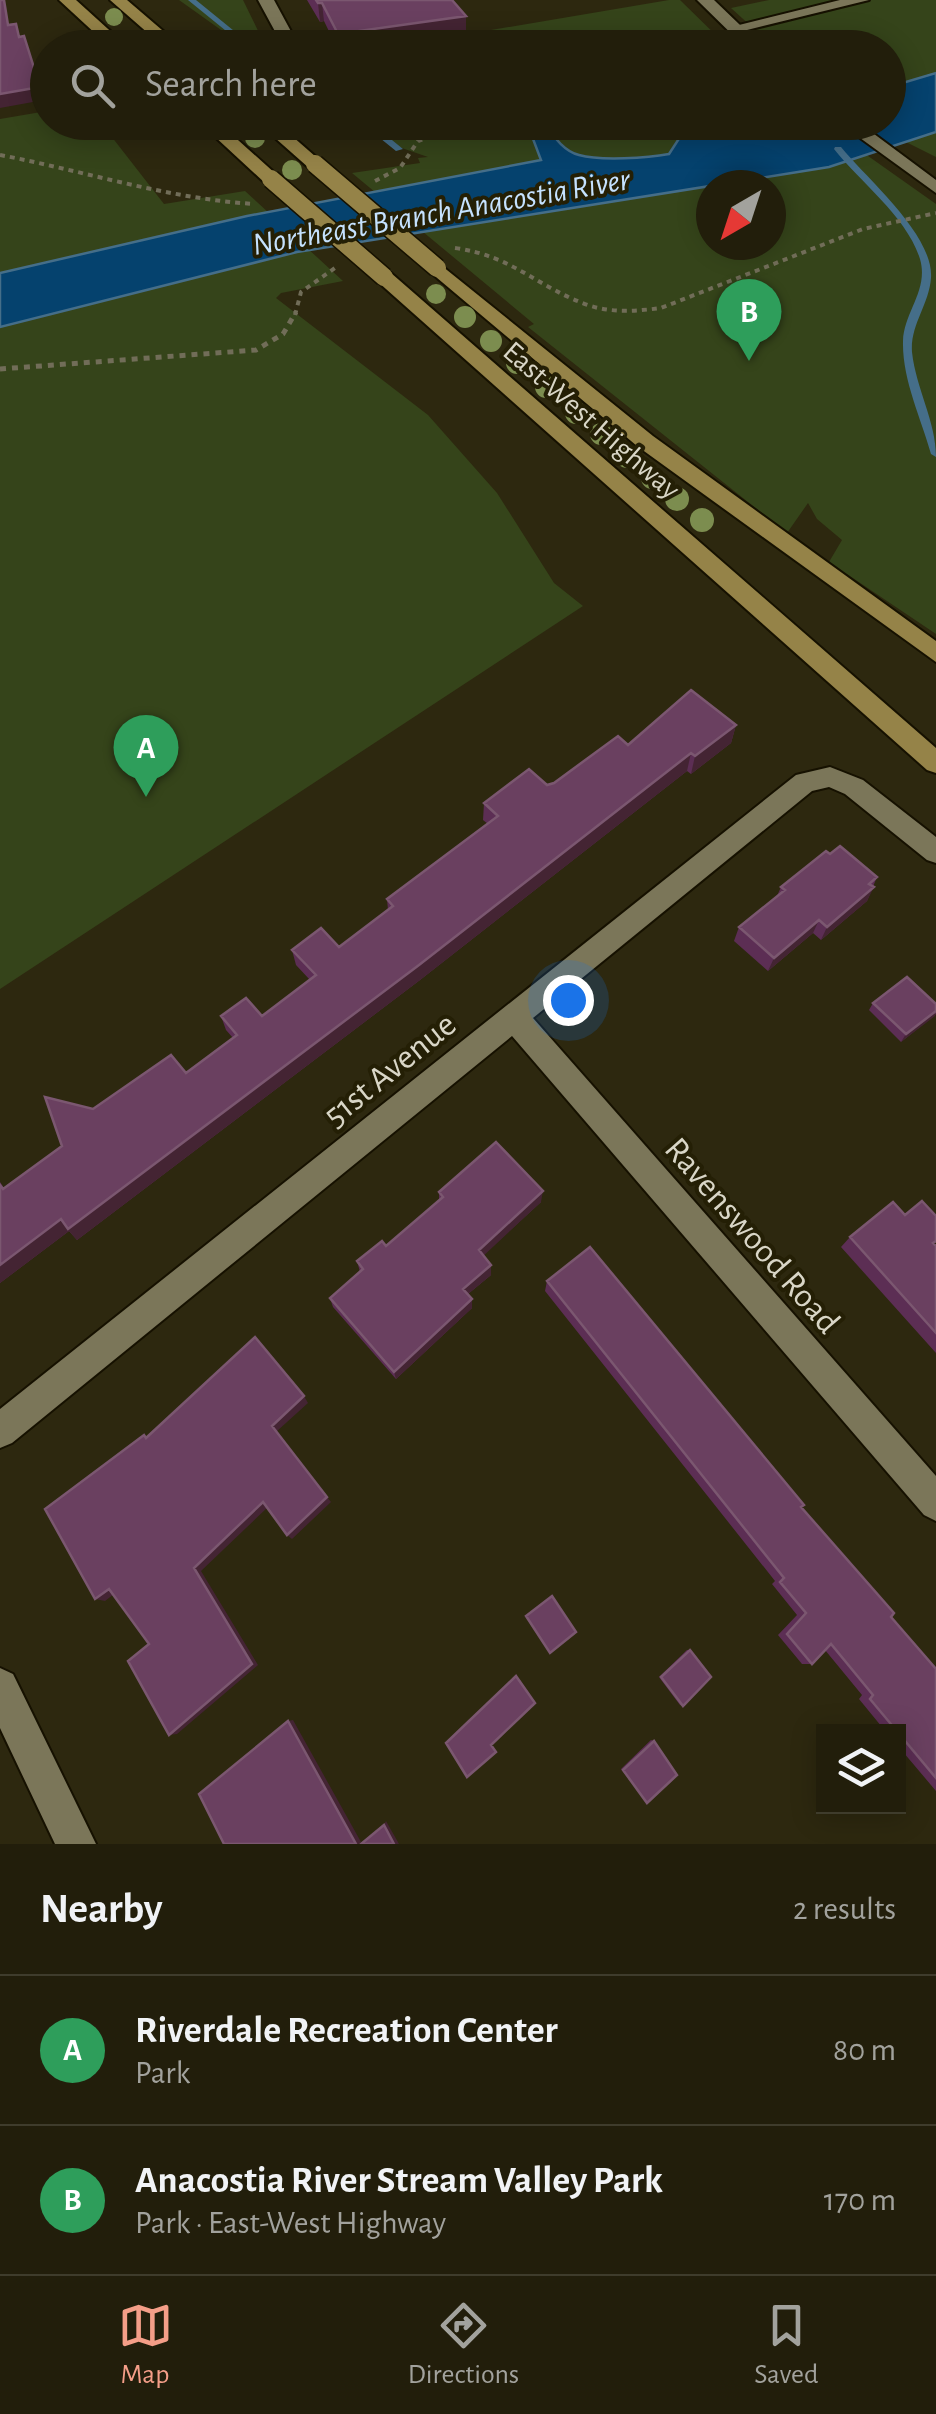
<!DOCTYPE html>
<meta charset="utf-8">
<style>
:root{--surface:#221e0b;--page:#2a2714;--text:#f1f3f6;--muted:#a2a29d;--line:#3f3c2c;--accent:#f49e88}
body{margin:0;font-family:"Alegreya Sans",sans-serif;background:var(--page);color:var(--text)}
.controls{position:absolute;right:30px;bottom:30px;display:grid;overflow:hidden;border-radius:0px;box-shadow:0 5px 25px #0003}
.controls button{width:90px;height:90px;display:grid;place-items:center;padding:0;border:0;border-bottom:2px solid var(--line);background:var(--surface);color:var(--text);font:50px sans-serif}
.compass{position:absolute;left:696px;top:170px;width:90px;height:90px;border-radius:50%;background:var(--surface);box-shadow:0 5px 25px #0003;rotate:219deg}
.you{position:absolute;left:568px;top:1000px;width:35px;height:35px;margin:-25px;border:8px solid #fff;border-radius:50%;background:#1a73e8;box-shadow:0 0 0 15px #1a73e833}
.badge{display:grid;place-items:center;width:65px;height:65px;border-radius:50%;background:var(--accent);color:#fff;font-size:32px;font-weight:700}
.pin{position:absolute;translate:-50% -82px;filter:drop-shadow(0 2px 5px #0008)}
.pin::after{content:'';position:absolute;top:52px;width:35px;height:30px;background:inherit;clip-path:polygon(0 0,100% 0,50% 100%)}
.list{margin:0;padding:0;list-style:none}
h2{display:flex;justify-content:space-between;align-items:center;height:130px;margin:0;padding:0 40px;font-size:42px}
h2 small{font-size:32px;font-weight:400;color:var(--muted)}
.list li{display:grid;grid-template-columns:65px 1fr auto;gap:30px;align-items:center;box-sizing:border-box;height:150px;padding:0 40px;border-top:2px solid var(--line)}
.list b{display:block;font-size:38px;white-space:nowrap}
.list p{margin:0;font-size:32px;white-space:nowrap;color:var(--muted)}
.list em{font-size:32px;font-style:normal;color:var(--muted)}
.icon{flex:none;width:55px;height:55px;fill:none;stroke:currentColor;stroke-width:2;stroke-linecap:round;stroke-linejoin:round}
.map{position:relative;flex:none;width:936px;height:1844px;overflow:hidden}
.search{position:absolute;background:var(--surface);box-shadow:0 5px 25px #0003;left:30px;right:30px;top:30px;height:110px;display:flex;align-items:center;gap:25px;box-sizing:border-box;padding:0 35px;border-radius:55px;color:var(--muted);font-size:38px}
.sheet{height:430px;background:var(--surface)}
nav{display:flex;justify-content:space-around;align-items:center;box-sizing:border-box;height:140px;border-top:2px solid var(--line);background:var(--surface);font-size:28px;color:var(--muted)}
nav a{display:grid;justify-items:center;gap:5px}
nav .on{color:var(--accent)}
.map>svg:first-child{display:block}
.green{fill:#35441a;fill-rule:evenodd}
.water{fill:#05426e;stroke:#456e89;stroke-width:2.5}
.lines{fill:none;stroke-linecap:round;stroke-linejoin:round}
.stream{fill:#456e89;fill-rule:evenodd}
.minor-casing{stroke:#161100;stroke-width:4}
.tertiary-casing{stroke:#161100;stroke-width:4}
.primary-casing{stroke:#161100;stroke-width:4}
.path-far1{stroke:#716d58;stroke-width:4;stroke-dasharray:5 5;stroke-linecap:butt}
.path{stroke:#716d58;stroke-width:5;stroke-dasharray:6 6;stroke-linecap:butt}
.minor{fill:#7b7659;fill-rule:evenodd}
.tertiary{fill:#7b7659;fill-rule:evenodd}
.primary{fill:#958348;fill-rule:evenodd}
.primary-bridge-casing{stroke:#161100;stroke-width:21;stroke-linecap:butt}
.primary-bridge{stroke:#958348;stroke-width:18}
.tree{fill:#7c8d4f}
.wall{fill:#5c2e54}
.shaded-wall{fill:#442433}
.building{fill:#6a4060;stroke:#7b5770;stroke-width:2.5}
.labels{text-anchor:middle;stroke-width:8;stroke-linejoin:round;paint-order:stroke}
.far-street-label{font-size:30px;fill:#d9d6c7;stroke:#241f05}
.far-water-label{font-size:32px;font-style:italic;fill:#c5e2ff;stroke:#241f05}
.street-label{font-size:35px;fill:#d9d6c7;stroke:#241f05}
</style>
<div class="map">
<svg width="936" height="1844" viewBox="0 0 936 1844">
<rect width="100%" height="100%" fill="#2d280f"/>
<path class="green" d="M179,0H243L266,47H245Z
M669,0H680L728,47L385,48Z
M769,0H936V157L904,141L888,122V48L774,47L731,8Z
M47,111L48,122L101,123L164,204L245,191L343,281L281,293L276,298L428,415L497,493L554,583L583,606L0,989V119Z
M820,122L936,204V634L829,562L842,540L817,519L808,503L787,533L528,327L534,324L352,173L420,163L418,158L428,157L393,145L358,123ZM711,185H771V245H711Z"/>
<path class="water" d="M936,73V132L829,167L297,252L0,327V273L247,216L541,160L527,123H544C553,135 563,151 579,155C600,161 648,158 669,154L680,137L743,123L888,122L889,87Z"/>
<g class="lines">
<path class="stream" d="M188,0H196L255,48H247Z
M360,122H370L403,149L396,151Z
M835,147H841C867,179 934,235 931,278C929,305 910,325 912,352C916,389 936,421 936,457L931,454C921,418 902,379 903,341C904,312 929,290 920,259C907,217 861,183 834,149Z"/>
<g class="minor-casing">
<path id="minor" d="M258,0H274L300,48H284Z
M840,0H869L735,33L727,28Z
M830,767L863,780L936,837V863L927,860L845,794L829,787L812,791L533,1018L936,1476V1521L924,1515L512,1036L12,1443L0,1448V1409L796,775Z
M0,1668L13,1674L96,1844H55L0,1728Z"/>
</g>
<g class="tertiary-casing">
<path id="tertiary" d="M697,0H714L764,48H746Z
M838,122H858L936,180V193Z"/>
</g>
<g class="primary-casing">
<path id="primary" d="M59,0H76L129,48H111Z
M110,0H127L183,48H165Z
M199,122H218L277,175V183H265Z
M257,122H276L324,164L321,168H309Z
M437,262L653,436L936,641V662L637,446L430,272V264Z
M384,271L391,273L936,748V773L927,770L377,281V273Z"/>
</g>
<path class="path-far1" d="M404,122L430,133
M0,155C85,171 168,199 255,204
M375,181L400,168L418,141L472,122
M455,248C514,256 539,289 591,306C613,313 638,311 661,308L863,229L936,213
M295,315L301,292L335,268"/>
<path class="path" d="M0,369L256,350L283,334L296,312"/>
<use href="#minor" class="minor"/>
<use href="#tertiary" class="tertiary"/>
<use href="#primary" class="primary"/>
<g class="primary-bridge-casing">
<path id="primary-bridge" d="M315,164L437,268
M271,179L384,277"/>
</g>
<use href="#primary-bridge" class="primary-bridge"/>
</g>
<g class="tree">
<circle cx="114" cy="17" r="9"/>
<circle cx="255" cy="138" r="10"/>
<circle cx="292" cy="170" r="10"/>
<circle cx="436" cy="294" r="10"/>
<circle cx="465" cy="317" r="11"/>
<circle cx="491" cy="341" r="11"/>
<circle cx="517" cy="363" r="11"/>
<circle cx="546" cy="387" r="11"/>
<circle cx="576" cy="413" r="11"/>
<circle cx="601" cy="434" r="11"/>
<circle cx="627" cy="457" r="11"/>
<circle cx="652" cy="478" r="11"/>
<circle cx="677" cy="499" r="12"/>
<circle cx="702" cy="520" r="12"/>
</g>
<path class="wall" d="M307,0H452L466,35L374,48H337L324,21L320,22Z
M736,725L731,743L691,774L687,771L420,980L77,1240L69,1231L0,1283V1182L4,1188L62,1146L93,1109L186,1073L233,1038L226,1030L221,1016H262L310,980L296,965L292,950L339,947L388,910L387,899L488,824L483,820L484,803L554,783L628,745Z
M830,854L877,877L867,901L821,940L813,933L768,971L734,941L739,927L777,896L781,887Z
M873,1003L936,1004V1014L901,1042L869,1010Z
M439,1192L541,1202L483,1255L491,1265V1275L468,1294L472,1308L396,1379L333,1307L330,1298L360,1272L357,1261L386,1246L439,1200Z
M905,1215L936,1216V1242L934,1244L936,1246V1353L841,1247L850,1237Z
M547,1281L801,1507L891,1617L936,1669V1791L898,1746V1732H886L859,1699L862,1695L825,1650L812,1664H802L778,1635L797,1615L772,1584L775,1581L545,1291Z
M687,1650H690L683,1706L680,1705L659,1677Z
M651,1740L654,1741L647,1803L621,1769Z"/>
<path class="shaded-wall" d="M318,3H322L324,21L320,22Z
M466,16V35L374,48H339L338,34Z
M40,87L44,100L0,108V94Z
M736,725L731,743L691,774L695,756Z
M691,753L687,771L420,980L77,1240L69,1231L0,1283V1265Z
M874,887L867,901L821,940L827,927Z
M819,920L813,933L768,971L774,958Z
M936,1011L935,1016L901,1042L906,1034Z
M543,1191L541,1202L479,1260V1250Z
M491,1265V1275L463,1298V1289Z
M472,1299V1308L396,1379L394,1372Z
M304,1396L308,1403L276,1432L272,1426Z
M327,1497L331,1502L292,1539L287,1535Z
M263,1502L268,1507L201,1571L258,1665L177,1734L169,1735L194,1568Z
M109,1589L118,1591L105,1601L95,1599Z
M293,1720L361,1842L359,1844H356L288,1721Z
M386,1821L399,1844H394L384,1825Z"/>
<path class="building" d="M0,0H4L8,25L16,24L19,37L24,36L40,87L0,94Z
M316,0H452L466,16L338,34L322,3H318Z
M691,690L736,725L695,756L691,753L419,965L68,1229L61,1219L0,1265V1185L3,1189L62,1146L45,1097L93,1109L171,1055L186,1073L237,1035L221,1016L246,998L262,1016L316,975L292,950L321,928L339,947L393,906L387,899L498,816L484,803L529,769L547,785L554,783L618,736L628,745Z
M840,846L877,877L869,884L874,887L827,927L819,920L774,958L739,927L785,890L781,887L826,851L830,854Z
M907,977L936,1004V1011L906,1034L873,1003Z
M496,1142L543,1191L479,1250L491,1265L463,1289L472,1299L394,1372L330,1298L363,1269L357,1261L382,1241L386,1246L443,1197L439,1192Z
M922,1201L936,1216V1241L933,1243L936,1246V1333L850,1237L893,1202L905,1215Z
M590,1247L804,1505L801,1507L894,1613L891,1617L936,1669V1778L870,1699L873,1695L831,1644L812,1664L787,1634L806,1613L780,1582L784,1578L547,1281Z
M255,1337L304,1396L272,1426L327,1497L287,1535L263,1502L194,1568L252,1664L169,1735L128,1661L149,1644L109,1589L95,1599L45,1509L144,1435L146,1438Z
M552,1596L576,1632L550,1653L526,1616Z
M690,1650L711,1677L683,1706L661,1677Z
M516,1676L535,1703L491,1745L496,1752L467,1777L446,1743Z
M288,1721L356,1844H224L199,1794Z
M654,1741L677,1775L647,1803L623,1770Z
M384,1825L394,1844H361Z"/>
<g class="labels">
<g class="far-street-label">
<text transform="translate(592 420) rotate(41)" y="10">East-West Highway</text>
</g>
<g class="far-water-label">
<text transform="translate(441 211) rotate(-10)" y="11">Northeast Branch Anacostia River</text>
</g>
<g class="street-label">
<text transform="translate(389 1069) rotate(-39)" y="12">51st Avenue</text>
<text transform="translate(753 1235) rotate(49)" y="12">Ravenswood Road</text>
</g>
</g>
</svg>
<div class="controls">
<button><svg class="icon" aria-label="layers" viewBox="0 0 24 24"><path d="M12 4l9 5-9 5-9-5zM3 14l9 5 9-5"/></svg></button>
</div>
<svg class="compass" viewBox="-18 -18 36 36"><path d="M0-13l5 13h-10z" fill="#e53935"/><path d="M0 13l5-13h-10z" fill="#a2a29d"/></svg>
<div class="you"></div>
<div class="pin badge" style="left:146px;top:797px;background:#2e9e5b">A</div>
<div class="pin badge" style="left:749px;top:361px;background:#2e9e5b">B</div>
<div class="search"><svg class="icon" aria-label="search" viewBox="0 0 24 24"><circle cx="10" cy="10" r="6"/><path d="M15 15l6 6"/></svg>Search here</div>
</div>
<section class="sheet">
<h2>Nearby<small>2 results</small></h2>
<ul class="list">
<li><span class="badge" style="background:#2e9e5b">A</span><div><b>Riverdale Recreation Center</b><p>Park</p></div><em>80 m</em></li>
<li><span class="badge" style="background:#2e9e5b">B</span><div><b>Anacostia River Stream Valley Park</b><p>Park · East-West Highway</p></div><em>170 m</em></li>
</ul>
</section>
<nav>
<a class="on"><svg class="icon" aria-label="map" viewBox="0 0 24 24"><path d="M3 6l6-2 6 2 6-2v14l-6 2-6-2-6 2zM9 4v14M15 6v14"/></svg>Map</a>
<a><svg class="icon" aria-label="directions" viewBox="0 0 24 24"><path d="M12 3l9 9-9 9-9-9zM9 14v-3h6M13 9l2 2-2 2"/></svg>Directions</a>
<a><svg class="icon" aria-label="saved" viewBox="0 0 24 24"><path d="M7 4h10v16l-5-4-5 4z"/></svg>Saved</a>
</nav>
